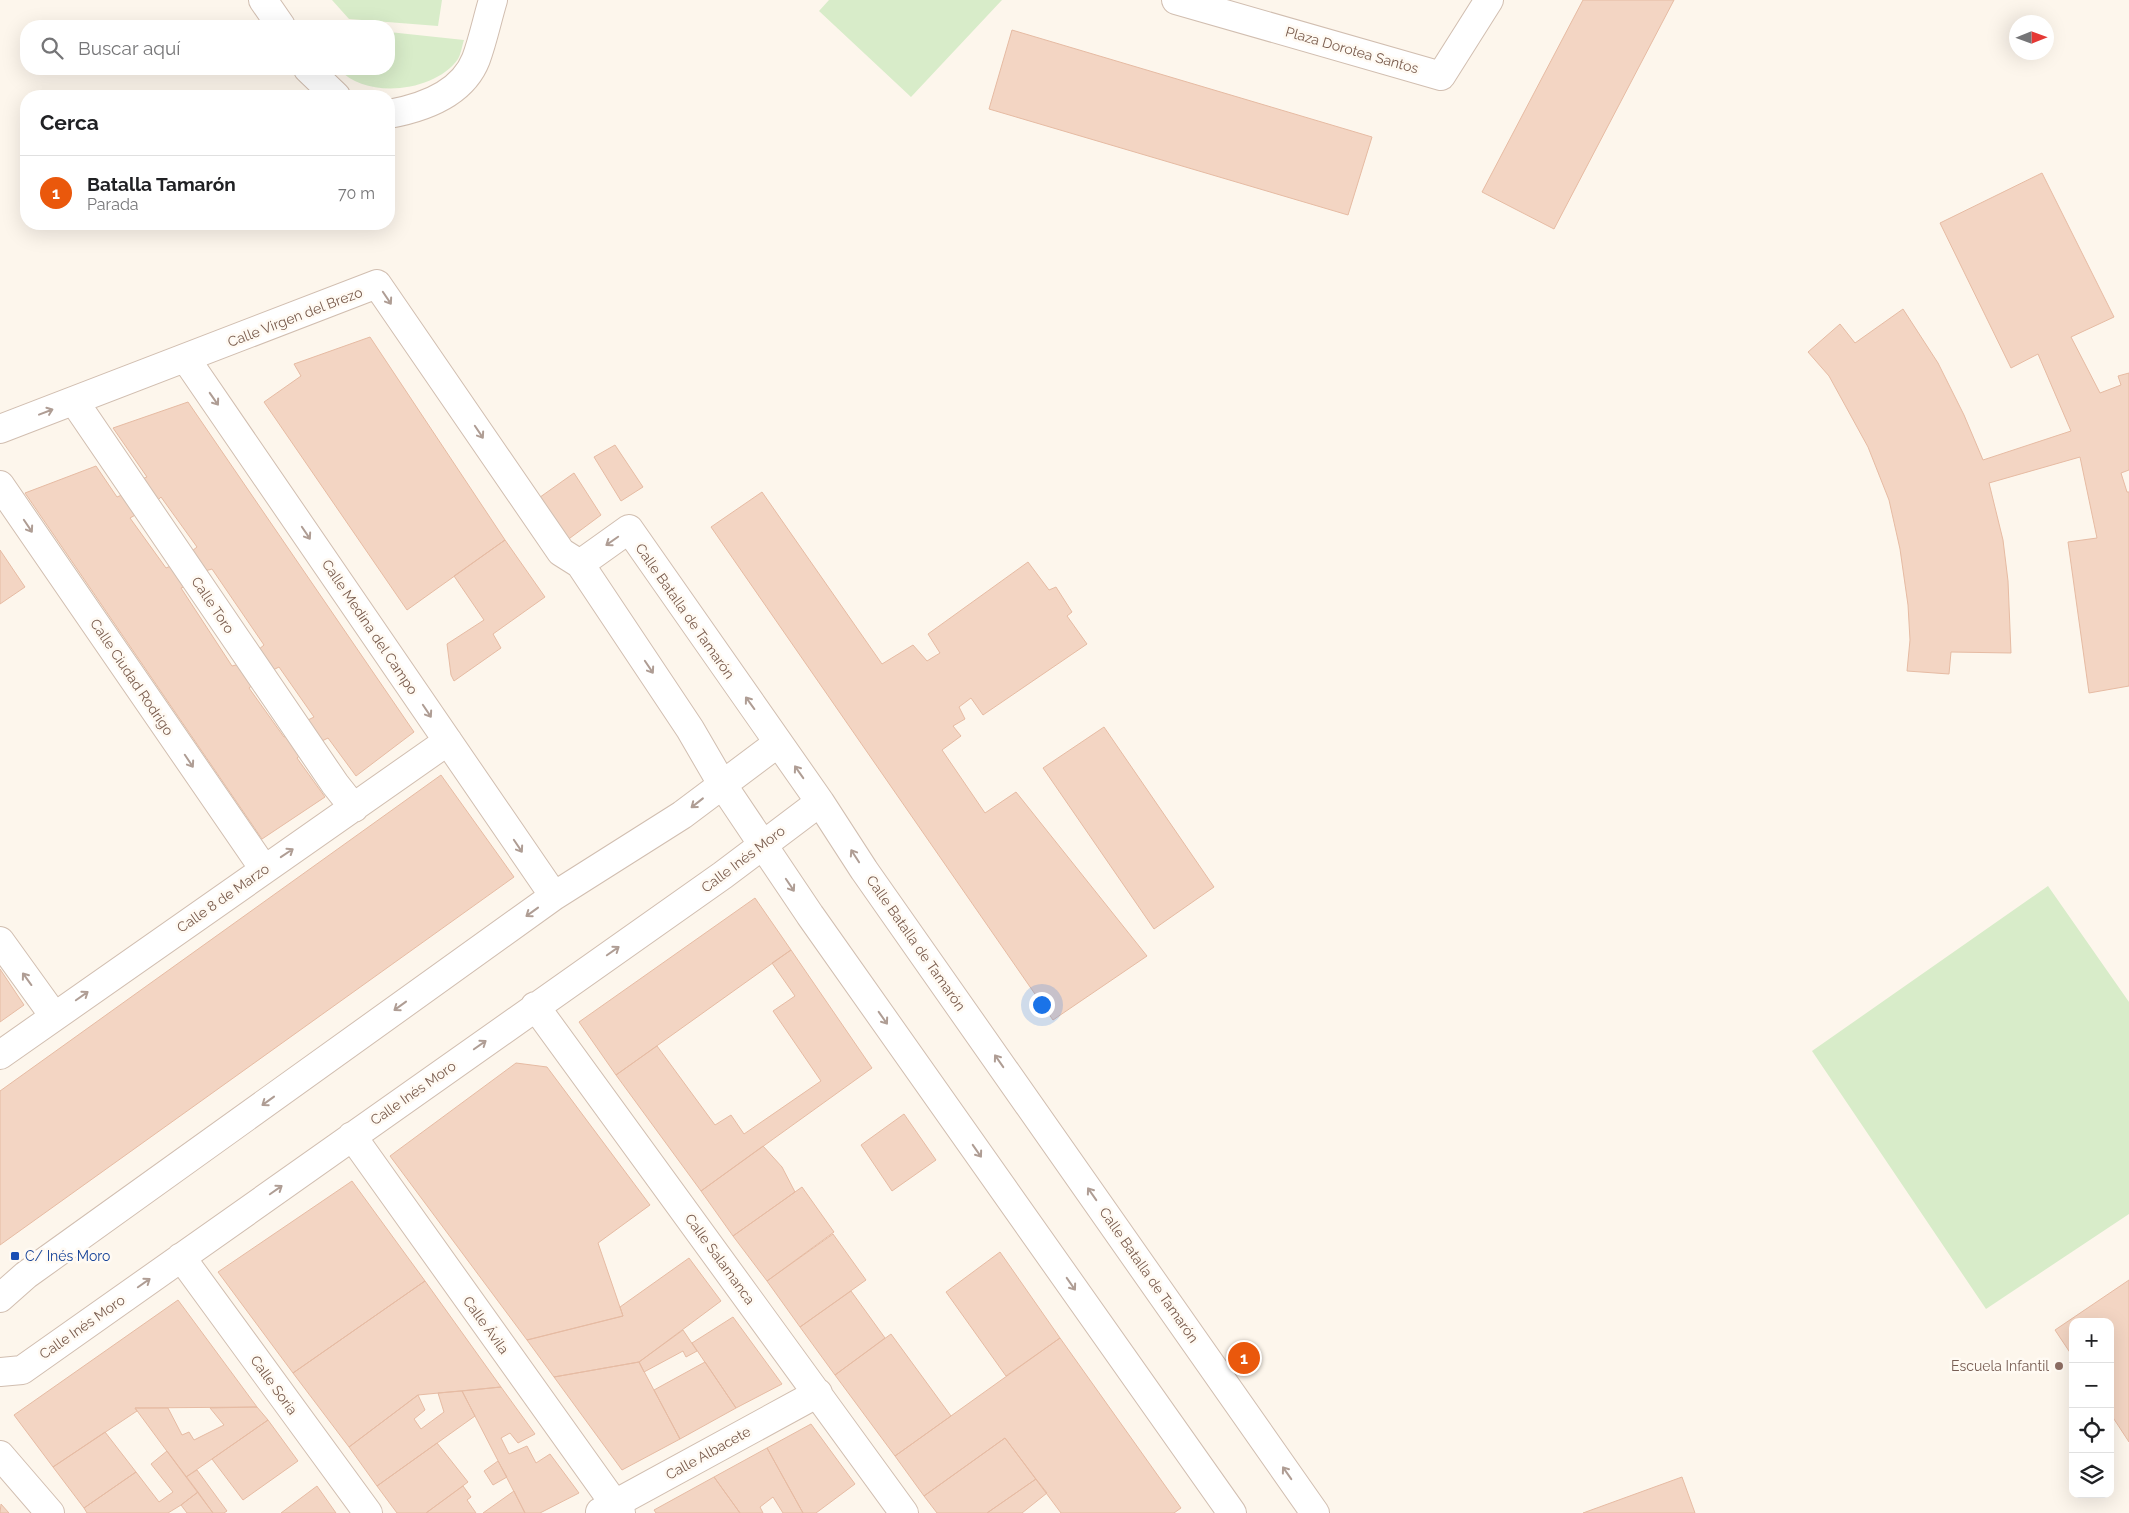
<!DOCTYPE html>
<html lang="es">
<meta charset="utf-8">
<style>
:root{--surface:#fff;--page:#f6f6f6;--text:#202124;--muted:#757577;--line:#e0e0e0;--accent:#ea580c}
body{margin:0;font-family:Raleway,sans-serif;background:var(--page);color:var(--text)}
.controls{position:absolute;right:15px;bottom:15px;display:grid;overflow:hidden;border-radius:10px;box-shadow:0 5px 20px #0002}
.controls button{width:45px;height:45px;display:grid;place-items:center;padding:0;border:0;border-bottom:1px solid var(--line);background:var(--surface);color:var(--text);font:25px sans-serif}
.compass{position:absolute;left:2009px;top:15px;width:45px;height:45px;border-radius:50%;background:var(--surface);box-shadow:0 5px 20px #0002;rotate:89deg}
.you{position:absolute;left:1041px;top:1004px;width:18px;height:18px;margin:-12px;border:4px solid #fff;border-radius:50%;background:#1a73e8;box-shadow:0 0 0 8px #1a73e833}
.badge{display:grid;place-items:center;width:32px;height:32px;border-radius:50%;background:var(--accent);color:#fff;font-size:16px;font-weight:700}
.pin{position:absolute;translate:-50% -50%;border:2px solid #fff;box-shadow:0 1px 5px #0006}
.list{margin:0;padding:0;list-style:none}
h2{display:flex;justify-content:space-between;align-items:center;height:65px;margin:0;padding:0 20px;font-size:21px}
h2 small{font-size:16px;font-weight:400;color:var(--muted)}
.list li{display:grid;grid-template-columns:32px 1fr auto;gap:15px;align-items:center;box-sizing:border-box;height:75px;padding:0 20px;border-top:1px solid var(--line)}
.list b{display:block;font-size:19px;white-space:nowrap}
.list p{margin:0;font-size:16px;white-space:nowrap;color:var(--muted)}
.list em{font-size:16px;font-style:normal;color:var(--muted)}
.icon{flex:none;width:28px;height:28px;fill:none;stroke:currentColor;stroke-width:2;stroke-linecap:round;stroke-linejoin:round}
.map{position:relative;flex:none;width:2129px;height:1513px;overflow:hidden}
.search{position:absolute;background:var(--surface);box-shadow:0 5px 20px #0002;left:20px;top:20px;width:375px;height:55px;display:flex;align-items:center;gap:12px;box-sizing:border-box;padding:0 18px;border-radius:20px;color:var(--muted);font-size:19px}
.panel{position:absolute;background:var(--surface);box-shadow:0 5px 20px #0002;left:20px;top:90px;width:375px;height:140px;border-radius:20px}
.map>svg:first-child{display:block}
.green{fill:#d8ecc9}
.building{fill:#f3d5c3;stroke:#e6bba3}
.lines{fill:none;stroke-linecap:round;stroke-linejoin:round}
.street-casing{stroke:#d1beb0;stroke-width:30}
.street{stroke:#fff;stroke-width:28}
.oneway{stroke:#af9d94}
.transit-dot{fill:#1a4fb4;stroke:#fffaf3;stroke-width:2}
.education-dot{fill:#8d6e63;stroke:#fffaf3;stroke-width:2}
.labels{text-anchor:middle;stroke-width:5;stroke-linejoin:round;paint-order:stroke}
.street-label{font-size:14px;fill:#7a5c4d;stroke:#fffaf3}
.transit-label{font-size:14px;fill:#164399;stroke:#fffaf3;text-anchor:start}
.education-label{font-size:14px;fill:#785e54;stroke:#fffaf3;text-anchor:end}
</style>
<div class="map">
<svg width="2129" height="1513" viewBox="0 0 2129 1513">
<rect width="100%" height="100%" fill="#fdf6ec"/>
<path class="green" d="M332,0H442L438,26L349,19Z
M829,0H1002L911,97L819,11Z
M389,32L464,40C462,46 461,54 458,59C435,92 366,100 339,69H389Z
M2048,886L2129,1002V1214L1986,1309L1812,1051Z"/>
<path class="building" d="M1583,0H1674L1554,229L1482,192Z
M1012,30L1372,137L1348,215L989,109Z
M2042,173L2114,317L2071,337L2100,393L2121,385L2118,376L2129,373V470L2121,473L2127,492H2129V686L2089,693L2068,542L2097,538L2080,457L1989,483L2003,540L2008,581L2011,653L1951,652L1949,674L1907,671L1910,640L1908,605L1900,549L1889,500L1868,447L1829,376L1808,352L1840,324L1855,343L1903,309L1938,363L1964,415L1983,460L2071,431L2038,354L2011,368L1940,223Z
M370,337L505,540L407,610L264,402L301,376L294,364Z
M188,402L414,732L356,776L328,738L322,741L308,720L314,717L279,667L273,670L258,650L264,645L212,569L205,571L192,551L197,547L161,497L156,502L142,479L147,477L113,428Z
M615,445L643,487L621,501L594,457Z
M96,466L117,497L124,494L137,514L130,518L166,568L173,565L187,586L181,588L232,666L240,664L254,684L249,688L284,737L290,735L303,753L297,758L325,797L262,839L25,493Z
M574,473L601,515L566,541L536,500Z
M762,492L882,664L913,645L927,661L940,653L928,634L1028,562L1049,590L1056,587L1072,612L1067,616L1087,644L983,715L971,698L959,707L965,719L953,726L961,736L942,750L985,813L1016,792L1147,956L1053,1020L711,527Z
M505,540L545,597L493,634L501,648L454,681L451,675L447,644L484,620L454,576Z
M0,550L25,587L0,604Z
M1104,727L1214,887L1154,929L1043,768Z
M441,775L514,877L0,1245V1091Z
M755,898L791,950L616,1075L579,1022Z
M791,950L872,1068L701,1191L616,1075L657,1046L715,1125L731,1115L744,1134L821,1081L773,1011L795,996L772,963Z
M0,969L24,1005L0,1022Z
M516,1063L547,1067L650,1205L598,1243L623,1316L527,1340L390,1156Z
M904,1114L936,1160L892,1191L861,1145Z
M763,1146L782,1167L795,1192L733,1236L701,1191Z
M352,1181L425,1281L293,1373L218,1272Z
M802,1187L834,1232L767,1281L733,1236Z
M833,1234L866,1280L800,1327L767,1281Z
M1000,1252L1060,1338L1006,1376L946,1292Z
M689,1258L721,1301L639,1362L554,1377L527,1340L623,1316L620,1307Z
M2129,1280V1442L2110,1413V1322H2073V1357L2055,1330Z
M425,1281L501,1387L418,1395L349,1447L293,1373Z
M851,1291L885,1338L835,1375L800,1327Z
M178,1300L257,1407L135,1408L137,1411L53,1467L14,1415Z
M733,1317L782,1384L736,1408L692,1343Z
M683,1330L697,1351L686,1357L683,1351L644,1372L639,1362Z
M891,1334L951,1416L895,1456L835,1375Z
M1060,1338L1181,1508L1174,1513H1061L1005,1438L924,1496L895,1456Z
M639,1362L680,1439L622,1470L554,1377Z
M705,1362L736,1408L680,1439L654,1390Z
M501,1387L535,1434L518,1443L510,1433L501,1438L509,1454L527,1446L536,1463L550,1454L579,1493L540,1513H525L462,1391Z
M462,1391L475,1416L377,1486L349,1447L418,1395L425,1410L414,1419L421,1429L444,1412L438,1393Z
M257,1407L268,1420L186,1477L135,1408H168L182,1435L189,1432L194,1440L224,1425L210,1408Z
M268,1420L298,1461L243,1500L212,1459Z
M811,1424L855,1484L816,1513H803L767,1448Z
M105,1432L136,1472L84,1508L53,1467Z
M1005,1438L1036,1479L987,1513H937L924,1496Z
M437,1443L468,1482L426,1513H397L377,1486Z
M767,1448L803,1513H783L773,1497L760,1507L763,1513H740L714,1477Z
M167,1451L198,1492L181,1505L168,1513H87L84,1508L136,1472L159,1502L173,1492L151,1464Z
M498,1461L507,1477L493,1485L484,1471Z
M197,1470L227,1511L224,1513H213L186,1477Z
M714,1477L740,1513H656L654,1510Z
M1682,1477L1695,1513H1583Z
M1036,1479L1047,1493L1022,1513H987Z
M317,1486L336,1513H281Z
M463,1486L471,1497L467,1500L476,1513H426Z
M514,1491L525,1513H483Z
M198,1492L213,1513H187L181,1505Z
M1,1504L9,1513H0Z"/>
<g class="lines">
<g class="street-casing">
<path id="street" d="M263,0L281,26
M1176,0L1441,76L1489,0
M308,69L336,96
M389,114C422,108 462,95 476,59C483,40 487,20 493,0
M186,359L554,896
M74,401L335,784L354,808
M0,429L377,284L561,552L580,564
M0,485L264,869
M0,941L54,1016
M535,1006L904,1513
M0,1055L448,741
M352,1136L621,1513
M181,1257L368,1513
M0,1298L26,1275L554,896L682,815L778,743
M0,1372L22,1370L723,875L820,802
M0,1455L50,1513
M600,1512L818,1393
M1232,1513L810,915L722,784L690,729L580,564L629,529L820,802L864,870L1315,1513"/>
</g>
<use href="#street" class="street"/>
</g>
<defs><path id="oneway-shaft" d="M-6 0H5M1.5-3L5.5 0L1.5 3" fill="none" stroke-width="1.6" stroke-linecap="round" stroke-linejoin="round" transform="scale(1.25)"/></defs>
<g class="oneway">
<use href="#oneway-shaft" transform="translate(387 298) rotate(56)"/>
<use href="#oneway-shaft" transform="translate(214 399) rotate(55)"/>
<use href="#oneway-shaft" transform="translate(46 412) rotate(-21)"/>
<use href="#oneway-shaft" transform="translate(479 432) rotate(56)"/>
<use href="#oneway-shaft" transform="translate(28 526) rotate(56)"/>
<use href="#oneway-shaft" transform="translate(306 533) rotate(56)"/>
<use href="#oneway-shaft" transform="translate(612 541) rotate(145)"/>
<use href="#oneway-shaft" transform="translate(649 667) rotate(56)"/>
<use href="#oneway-shaft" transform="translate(750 703) rotate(-126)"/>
<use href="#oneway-shaft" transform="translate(427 711) rotate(56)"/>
<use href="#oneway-shaft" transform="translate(189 761) rotate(56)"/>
<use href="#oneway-shaft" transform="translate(799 772) rotate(-125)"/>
<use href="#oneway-shaft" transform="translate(697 803) rotate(142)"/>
<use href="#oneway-shaft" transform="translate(518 846) rotate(56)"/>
<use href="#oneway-shaft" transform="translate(287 853) rotate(-34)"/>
<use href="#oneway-shaft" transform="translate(855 856) rotate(-123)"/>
<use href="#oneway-shaft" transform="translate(790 885) rotate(56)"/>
<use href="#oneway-shaft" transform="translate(532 912) rotate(144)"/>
<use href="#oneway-shaft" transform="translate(613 951) rotate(-35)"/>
<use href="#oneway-shaft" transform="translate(27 979) rotate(-126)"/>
<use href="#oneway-shaft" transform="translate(82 996) rotate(-35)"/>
<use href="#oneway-shaft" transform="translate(400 1006) rotate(144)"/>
<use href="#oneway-shaft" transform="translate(883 1018) rotate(55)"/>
<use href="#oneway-shaft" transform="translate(480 1045) rotate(-35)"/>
<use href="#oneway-shaft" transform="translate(999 1061) rotate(-125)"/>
<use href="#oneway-shaft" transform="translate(268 1101) rotate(144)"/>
<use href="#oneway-shaft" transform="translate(977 1151) rotate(55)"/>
<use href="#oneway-shaft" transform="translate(276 1190) rotate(-35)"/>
<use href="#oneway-shaft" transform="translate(1092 1194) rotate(-125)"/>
<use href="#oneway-shaft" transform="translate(144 1283) rotate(-35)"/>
<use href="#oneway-shaft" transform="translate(1071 1284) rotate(55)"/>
<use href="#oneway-shaft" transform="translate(1287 1473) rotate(-125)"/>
</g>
<rect class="transit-dot" x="10" y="1251" width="10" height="10" rx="2.5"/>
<circle class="education-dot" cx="2059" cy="1366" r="5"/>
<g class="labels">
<g class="street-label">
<text transform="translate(1352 50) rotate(16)" y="5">Plaza Dorotea Santos</text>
<text transform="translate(295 317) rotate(-21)" y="5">Calle Virgen del Brezo</text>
<text transform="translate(213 605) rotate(56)" y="5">Calle Toro</text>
<text transform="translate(685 611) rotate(55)" y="5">Calle Batalla de Tamarón</text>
<text transform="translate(370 627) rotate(56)" y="5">Calle Medina del Campo</text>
<text transform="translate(132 677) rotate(56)" y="5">Calle Ciudad Rodrigo</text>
<text transform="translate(743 859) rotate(-37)" y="5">Calle Inés Moro</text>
<text transform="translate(223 898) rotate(-35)" y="5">Calle 8 de Marzo</text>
<text transform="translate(916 943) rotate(55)" y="5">Calle Batalla de Tamarón</text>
<text transform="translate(413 1093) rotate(-35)" y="5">Calle Inés Moro</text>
<text transform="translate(720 1259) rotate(54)" y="5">Calle Salamanca</text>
<text transform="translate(1149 1275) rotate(55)" y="5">Calle Batalla de Tamarón</text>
<text transform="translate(486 1325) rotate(54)" y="5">Calle Ávila</text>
<text transform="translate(82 1327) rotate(-35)" y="5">Calle Inés Moro</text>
<text transform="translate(274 1385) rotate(54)" y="5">Calle Soria</text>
<text transform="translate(708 1453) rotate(-29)" y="5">Calle Albacete</text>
</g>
<g class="transit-label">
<text x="25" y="1261">C/ Inés Moro</text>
</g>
<g class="education-label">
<text x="2049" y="1371">Escuela Infantil</text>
</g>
</g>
</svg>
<div class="controls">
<button>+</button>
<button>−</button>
<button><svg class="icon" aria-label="locate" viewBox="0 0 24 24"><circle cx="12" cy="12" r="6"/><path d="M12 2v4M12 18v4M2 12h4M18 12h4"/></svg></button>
<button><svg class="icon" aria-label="layers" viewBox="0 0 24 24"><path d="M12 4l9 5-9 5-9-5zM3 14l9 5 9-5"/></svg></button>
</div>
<svg class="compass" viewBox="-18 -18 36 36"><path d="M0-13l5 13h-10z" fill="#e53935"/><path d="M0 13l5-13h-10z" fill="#757577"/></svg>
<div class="you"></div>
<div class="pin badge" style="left:1244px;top:1358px">1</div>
<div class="search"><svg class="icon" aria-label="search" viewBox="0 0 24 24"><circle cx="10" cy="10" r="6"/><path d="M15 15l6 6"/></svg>Buscar aquí</div>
<section class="panel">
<h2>Cerca<small></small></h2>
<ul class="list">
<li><span class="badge">1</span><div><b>Batalla Tamarón</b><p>Parada</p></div><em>70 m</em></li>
</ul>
</section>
</div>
